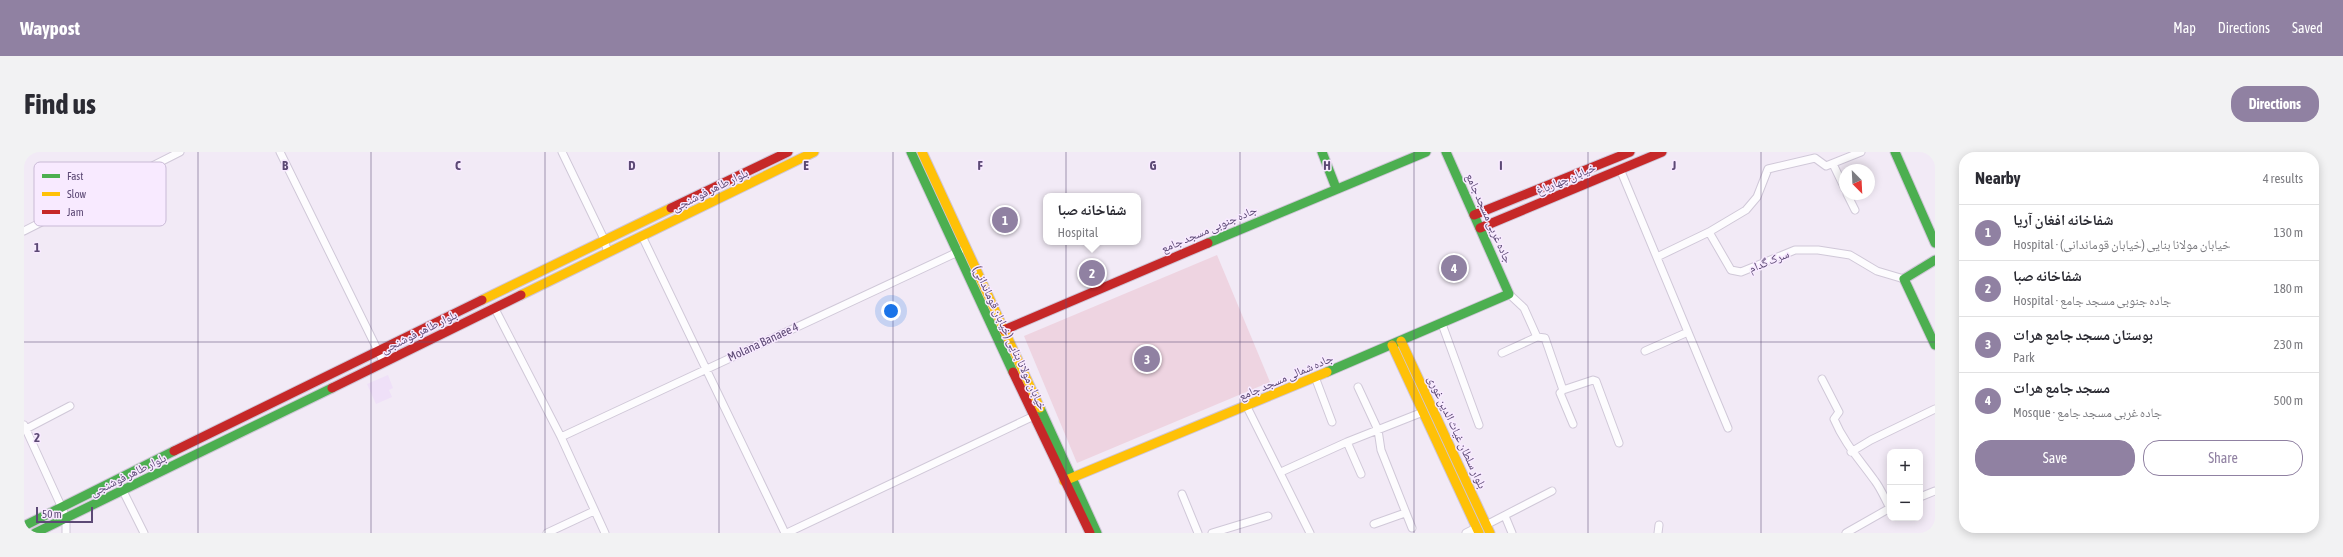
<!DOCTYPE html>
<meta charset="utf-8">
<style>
:root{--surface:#fff;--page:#f2f2f3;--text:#2b2b33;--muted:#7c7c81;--line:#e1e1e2;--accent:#9081a2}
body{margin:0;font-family:"Asap Condensed","Noto Naskh Arabic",sans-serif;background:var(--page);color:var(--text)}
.controls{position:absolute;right:12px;bottom:12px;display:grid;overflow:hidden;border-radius:8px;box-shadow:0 2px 10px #0003}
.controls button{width:36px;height:36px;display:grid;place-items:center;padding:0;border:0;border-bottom:1px solid var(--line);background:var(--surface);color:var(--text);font:20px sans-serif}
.compass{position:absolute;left:1815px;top:12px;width:36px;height:36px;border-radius:50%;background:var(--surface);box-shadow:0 2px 10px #0003;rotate:156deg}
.scale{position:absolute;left:12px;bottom:10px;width:57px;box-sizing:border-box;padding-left:4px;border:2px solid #5c4975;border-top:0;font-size:11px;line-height:14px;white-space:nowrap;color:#5c4975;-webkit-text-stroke:3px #f8eaff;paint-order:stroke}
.you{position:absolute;left:867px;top:159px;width:14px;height:14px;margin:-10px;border:3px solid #fff;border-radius:50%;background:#1a73e8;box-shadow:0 0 0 6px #1a73e833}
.badge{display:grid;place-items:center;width:26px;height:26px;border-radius:50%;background:var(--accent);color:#fff;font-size:13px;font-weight:700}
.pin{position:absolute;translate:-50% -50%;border:2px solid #fff;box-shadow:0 1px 4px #0006}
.popup{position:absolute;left:1019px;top:41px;width:98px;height:52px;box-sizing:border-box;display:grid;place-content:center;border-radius:8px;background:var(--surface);filter:drop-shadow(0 1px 3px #0005);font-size:13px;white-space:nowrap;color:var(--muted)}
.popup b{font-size:15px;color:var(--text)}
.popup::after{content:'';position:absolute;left:50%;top:100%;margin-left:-8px;border:8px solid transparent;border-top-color:var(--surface)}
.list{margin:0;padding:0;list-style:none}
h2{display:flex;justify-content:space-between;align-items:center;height:52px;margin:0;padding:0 16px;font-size:17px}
h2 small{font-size:13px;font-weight:400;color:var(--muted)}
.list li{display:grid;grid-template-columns:26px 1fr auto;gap:12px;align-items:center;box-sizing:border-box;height:56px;padding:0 16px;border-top:1px solid var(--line)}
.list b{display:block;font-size:15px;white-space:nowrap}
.list p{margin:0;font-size:13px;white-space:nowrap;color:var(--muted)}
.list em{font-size:13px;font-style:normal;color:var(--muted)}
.actions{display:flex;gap:8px;padding:12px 16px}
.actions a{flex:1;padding:9px 0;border:1px solid var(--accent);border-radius:16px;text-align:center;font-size:14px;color:var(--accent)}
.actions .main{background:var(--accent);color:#fff}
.map{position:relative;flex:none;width:1911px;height:381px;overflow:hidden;border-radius:16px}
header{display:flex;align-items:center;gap:24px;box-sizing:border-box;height:56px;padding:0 20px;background:var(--accent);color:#fff}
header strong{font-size:19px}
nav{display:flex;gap:22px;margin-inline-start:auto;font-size:14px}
.intro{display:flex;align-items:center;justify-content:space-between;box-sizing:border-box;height:96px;padding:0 24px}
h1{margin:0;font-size:28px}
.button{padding:10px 18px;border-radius:16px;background:var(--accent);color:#fff;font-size:14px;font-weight:700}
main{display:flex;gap:24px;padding:0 24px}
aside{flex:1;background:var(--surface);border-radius:16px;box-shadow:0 2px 10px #0003}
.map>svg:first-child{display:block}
.residential{fill:#efe0f8}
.green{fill:#eed4e1}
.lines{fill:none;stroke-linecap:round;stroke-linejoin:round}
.street-casing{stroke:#d0c8d8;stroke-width:9}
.fast-casing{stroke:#cfc6d7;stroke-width:11}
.slow-casing{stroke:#cfc6d7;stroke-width:11}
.jam-casing{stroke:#cfc6d7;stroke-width:11}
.street{stroke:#fdfcfe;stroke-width:7}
.fast{stroke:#4caf50;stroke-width:9}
.slow{stroke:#ffc107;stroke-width:9}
.jam{stroke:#c62828;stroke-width:9}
.grid{fill:none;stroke:#5c4975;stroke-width:1;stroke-opacity:0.55}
.labels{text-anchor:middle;stroke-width:3;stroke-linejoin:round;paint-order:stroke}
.street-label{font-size:12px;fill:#5c4975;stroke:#f8eaff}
.key{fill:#f8eaff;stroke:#c9bad6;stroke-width:1}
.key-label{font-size:11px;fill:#5c4975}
.grid-label{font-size:13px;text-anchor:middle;font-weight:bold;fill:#5c4975;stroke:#f8eaff;stroke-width:3;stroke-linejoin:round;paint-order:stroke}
</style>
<header>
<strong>Waypost</strong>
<nav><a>Map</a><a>Directions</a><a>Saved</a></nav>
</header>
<div class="intro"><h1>Find us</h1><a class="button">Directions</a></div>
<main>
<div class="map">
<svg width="1911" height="381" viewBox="0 0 1911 381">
<rect width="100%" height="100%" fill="#f2eaf6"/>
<path class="residential" d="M364,223L369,236L365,238L368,245L352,252L343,232Z"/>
<path class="green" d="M1193,103L1246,230L1053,311L1000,184Z"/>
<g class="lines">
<g class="street-casing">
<path id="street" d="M256,0L360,211
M538,0L580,87L584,101
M1809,12L1821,37
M1596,17L1704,276
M1823,42L1831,58
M0,79L156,0
M1685,80L1722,58L1733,45L1744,17L1791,6L1802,14L1837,0
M618,84L761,381
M1633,105L1685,80L1707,118L1717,120L1771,98H1794L1826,103L1853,119L1880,127
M1485,142L1500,156L1513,185
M471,157L537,285L581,381
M1418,172L1455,273
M1621,199L1664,180
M1478,201L1513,185L1521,186L1539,238L1536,241L1549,272
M1291,225L1308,270
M1798,227L1815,260L1810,267C1820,291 1836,308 1851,329C1857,337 1861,347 1866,356
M1334,235L1354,278L1357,298L1388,376
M1539,238L1569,228L1572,229L1595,291
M1223,255L1286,381
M0,273L38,356L42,366V381
M2,277L46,254
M537,285L936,99
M1323,290L1337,322
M1827,300L1847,288L1911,257
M1257,320L1323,290L1399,260
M93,327L120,381
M1158,342L1174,381
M1896,345L1911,339
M1481,364L1488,381
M1350,372L1381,361
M1462,373L1528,339
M523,381L570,359
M763,381L1012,263
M1188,381L1244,364
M1442,381L1452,376
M1634,381L1635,373
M1822,381L1866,356"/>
</g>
<g class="fast-casing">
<path id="fast" d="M887,0L989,220
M1298,0L1312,36
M1871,0L1911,91
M1184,91L1402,0
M1911,108L1880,127L1911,193
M1303,220L1485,142L1422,0
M1016,256L1073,381
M0,374L150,299
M11,381L308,236"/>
</g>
<g class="slow-casing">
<path id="slow" d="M898,0L1016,256
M497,143L790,0
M458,148L647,56
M1377,189L1466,381
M1368,193L1455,381
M1040,329L1303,220"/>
</g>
<g class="jam-casing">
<path id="jam" d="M647,56L764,0
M1450,63L1606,0
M1456,76L1638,0
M980,178L1184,91
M989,220L1066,381
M308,236L497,143
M150,299L458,148"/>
</g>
<use href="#street" class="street"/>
<use href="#fast" class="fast"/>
<use href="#slow" class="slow"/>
<use href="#jam" class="jam"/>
</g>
<path class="grid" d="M174,0V381M347,0V381M521,0V381M695,0V381M869,0V381M1042,0V381M1216,0V381M1390,0V381M1564,0V381M1737,0V381M0,190H1911"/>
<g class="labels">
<g class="street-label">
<text transform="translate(1542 27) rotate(-23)" y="4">خیابان چهارباغ</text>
<text transform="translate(686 38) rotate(-26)" y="4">بلوار طاهر فوشنجی</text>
<text transform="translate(1465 66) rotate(66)" y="4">جاده غربی مسجد جامع</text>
<text transform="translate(1185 77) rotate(-23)" y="4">جاده جنوبی مسجد جامع</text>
<text transform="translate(1745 109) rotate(-22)" y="4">سرک گدام</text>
<text transform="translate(395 180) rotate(-26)" y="4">بلوار طاهر فوشنجی</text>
<text transform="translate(986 186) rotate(65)" y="4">خیابان مولانا بنایی (خیابان قوماندانی)</text>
<text transform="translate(739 190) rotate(-25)" y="4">Molana Banaee 4</text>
<text transform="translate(1262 225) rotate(-23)" y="4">جاده شمالی مسجد جامع</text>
<text transform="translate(1433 280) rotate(65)" y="4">بلوار سلطان غیاث الدین غوری</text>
<text transform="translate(104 323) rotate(-26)" y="4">بلوار طاهر فوشنجی</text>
</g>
</g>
<rect x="10" y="10" width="132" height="64" rx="6" class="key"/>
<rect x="18" y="22" width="18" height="4" fill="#4caf50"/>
<rect x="18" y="40" width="18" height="4" fill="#ffc107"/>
<rect x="18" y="58" width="18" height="4" fill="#c62828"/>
<g class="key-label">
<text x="43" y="28">Fast</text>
<text x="43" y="46">Slow</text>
<text x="43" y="64">Jam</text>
</g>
<g class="grid-label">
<text x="261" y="18">B</text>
<text x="434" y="18">C</text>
<text x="608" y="18">D</text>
<text x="782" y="18">E</text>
<text x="956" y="18">F</text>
<text x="1129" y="18">G</text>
<text x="1303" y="18">H</text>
<text x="1477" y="18">I</text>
<text x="1650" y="18">J</text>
<text x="13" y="100">1</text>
<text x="13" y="290">2</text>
</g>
</svg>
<div class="controls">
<button>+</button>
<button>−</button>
</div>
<svg class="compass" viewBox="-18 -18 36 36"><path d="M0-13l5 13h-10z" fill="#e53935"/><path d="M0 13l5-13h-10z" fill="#7c7c81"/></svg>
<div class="scale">50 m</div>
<div class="you"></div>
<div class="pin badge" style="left:981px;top:68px">1</div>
<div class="pin badge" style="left:1068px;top:121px">2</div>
<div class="popup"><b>شفاخانه صبا</b>Hospital</div>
<div class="pin badge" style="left:1123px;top:207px">3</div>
<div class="pin badge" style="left:1430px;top:116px">4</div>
</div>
<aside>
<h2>Nearby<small>4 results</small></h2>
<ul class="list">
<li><span class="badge">1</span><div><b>شفاخانه افغان آریا</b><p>Hospital · خیابان مولانا بنایی (خیابان قوماندانی)</p></div><em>130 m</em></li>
<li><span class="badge">2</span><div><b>شفاخانه صبا</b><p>Hospital · جاده جنوبی مسجد جامع</p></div><em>180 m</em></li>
<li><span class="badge">3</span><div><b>بوستان مسجد جامع هرات</b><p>Park</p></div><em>230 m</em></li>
<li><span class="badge">4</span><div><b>مسجد جامع هرات</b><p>Mosque · جاده غربی مسجد جامع</p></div><em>500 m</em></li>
</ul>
<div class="actions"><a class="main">Save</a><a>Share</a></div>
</aside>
</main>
